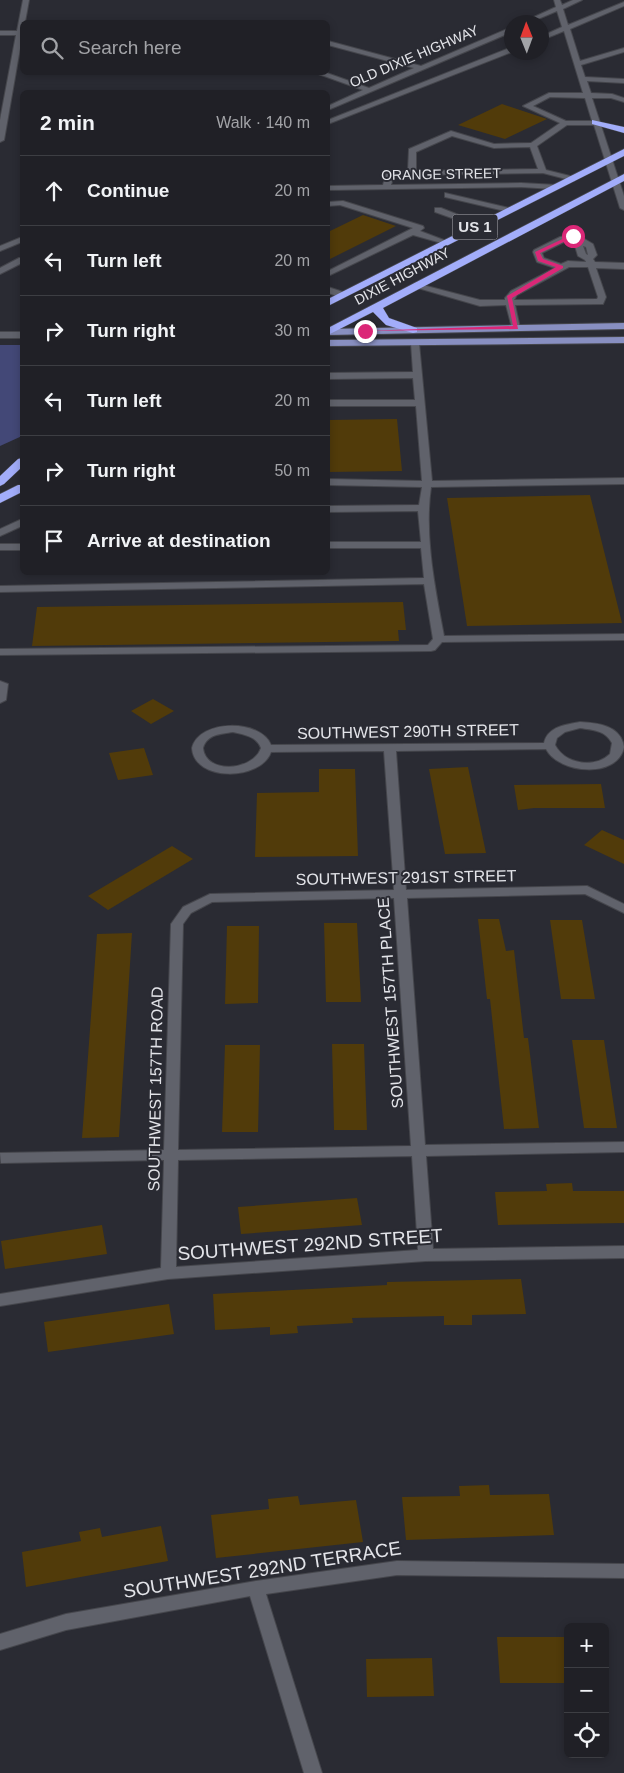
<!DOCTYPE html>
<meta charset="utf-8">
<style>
:root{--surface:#202026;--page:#28282e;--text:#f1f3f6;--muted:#a2a3a7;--line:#3d3e43}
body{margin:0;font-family:Arial,sans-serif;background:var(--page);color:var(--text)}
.controls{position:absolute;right:15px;bottom:15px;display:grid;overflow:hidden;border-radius:8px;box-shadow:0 2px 8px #0003}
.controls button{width:45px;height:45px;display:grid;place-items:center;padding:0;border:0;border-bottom:1px solid var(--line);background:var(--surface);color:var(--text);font:25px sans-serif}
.compass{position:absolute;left:504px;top:15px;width:45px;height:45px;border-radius:50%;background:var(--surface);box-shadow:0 2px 8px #0003;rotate:359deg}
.stop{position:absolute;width:15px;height:15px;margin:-11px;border:4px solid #db2777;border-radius:50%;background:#fff}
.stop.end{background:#db2777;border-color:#fff;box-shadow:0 1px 5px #0008}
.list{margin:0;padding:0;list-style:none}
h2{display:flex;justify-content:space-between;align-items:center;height:65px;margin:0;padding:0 20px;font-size:21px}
h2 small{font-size:16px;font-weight:400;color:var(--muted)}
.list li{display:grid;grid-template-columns:32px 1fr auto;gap:15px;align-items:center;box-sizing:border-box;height:70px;padding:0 20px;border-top:1px solid var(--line)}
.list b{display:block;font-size:19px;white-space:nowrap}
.list em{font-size:16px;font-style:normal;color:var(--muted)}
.icon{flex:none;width:28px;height:28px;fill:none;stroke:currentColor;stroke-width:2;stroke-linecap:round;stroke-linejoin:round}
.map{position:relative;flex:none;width:624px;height:1773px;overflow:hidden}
.search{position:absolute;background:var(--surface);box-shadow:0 2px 8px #0003;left:20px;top:20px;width:310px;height:55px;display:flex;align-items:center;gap:12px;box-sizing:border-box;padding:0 18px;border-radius:8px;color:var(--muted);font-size:19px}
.panel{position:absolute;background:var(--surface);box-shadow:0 2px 8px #0003;left:20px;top:90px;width:310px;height:485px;border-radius:8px}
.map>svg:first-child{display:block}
.green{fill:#434877}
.building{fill:#513b0a}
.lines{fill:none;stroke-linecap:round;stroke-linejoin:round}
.minor-casing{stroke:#45464c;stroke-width:2}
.major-casing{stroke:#45464c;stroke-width:2}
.highway-casing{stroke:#45464c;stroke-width:1}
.minor{fill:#60626b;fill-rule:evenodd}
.major{fill:#888fc1;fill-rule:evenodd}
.highway{fill:#a2adfa;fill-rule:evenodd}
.route{fill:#db2777}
.labels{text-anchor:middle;stroke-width:4;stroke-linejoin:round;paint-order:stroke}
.far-street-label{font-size:14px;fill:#e3e4e9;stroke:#2a2b33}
.shield{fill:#2a2b33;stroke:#acacb2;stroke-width:1}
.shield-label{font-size:15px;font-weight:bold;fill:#e3e4e9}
.street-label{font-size:16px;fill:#e3e4e9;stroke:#2a2b33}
.near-street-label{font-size:19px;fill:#e3e4e9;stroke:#2a2b33}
</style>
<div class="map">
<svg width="624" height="1773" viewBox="0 0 624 1773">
<rect width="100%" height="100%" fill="#2a2b33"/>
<path class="green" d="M0,345H22V436L0,446Z"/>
<path class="building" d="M502,104L547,119L505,139L458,125Z
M363,215L396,226L328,260V232Z
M397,419L402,471L328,472V420Z
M590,495L622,623L467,626L447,498Z
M403,602L406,630H398L399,641L32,646L37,607Z
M153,699L174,711L151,724L131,711Z
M144,748L153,775L118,780L109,753Z
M468,767L486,853L445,854L429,769Z
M319,769H355L358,856L255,857L257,793L319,792Z
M601,784L605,808H534L518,810L514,785Z
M602,830L624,840V864L584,845Z
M172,846L193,859L108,910L88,896Z
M478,919H499L506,951L514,950L524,1038H528L539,1128L504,1129L490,999H487Z
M550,920H582L595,999H561Z
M324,923H357L361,1002H326Z
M227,926H259L258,1003L225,1004Z
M132,933L119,1137L82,1138L97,934Z
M572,1040H604L617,1128H584Z
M332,1044H364L367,1130H334Z
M225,1045H260L258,1132H222Z
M572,1183L573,1191H624V1223L498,1225L495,1192L547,1191L546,1184Z
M357,1198L362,1225L241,1234L238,1207Z
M102,1225L107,1254L5,1269L1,1241Z
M521,1279L526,1314L472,1315V1325H444V1316L352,1318L353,1323L297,1326L298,1333L270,1335V1327L215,1330L213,1294L387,1285V1282Z
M169,1304L174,1334L48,1352L44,1322Z
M489,1485L490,1495L549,1494L554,1535L406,1540L402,1497L460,1496L459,1486Z
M298,1496L300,1505L356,1500L363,1542L216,1558L211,1515L269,1509L268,1499Z
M161,1526L168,1561L26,1587L22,1552L81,1541L79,1532L100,1528L102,1537Z
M497,1637H568V1683H500Z
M432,1658L434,1696L367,1697L366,1659Z"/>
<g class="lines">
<g class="minor-casing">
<path id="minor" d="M23,0H29L25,22H22V37L4,140L0,142V120L16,35H0V31H17Z
M554,0H560L562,5L573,0H582L563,9L568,25L624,2V6L570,29L580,61L624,48V52L581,65L585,77L624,79V83L587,81L591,93L612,94L624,98V102L611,98H592L624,196V210L620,208L594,125H567L537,146L546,170L574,177V181L543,173L412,175L393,178L391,185L521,183L557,185L558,187L554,189L521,187L328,190V186L383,185L386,174L408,171L409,149L451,131L494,144L531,143L560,123L523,106L549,93H583L564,31L542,40V36L562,27L557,11L531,22H523L556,7ZM550,97L585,98L592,121H566L533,106ZM452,136L494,148L530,147L538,169L416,171V152Z
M512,27V32L328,110V106L363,90L313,72H324L369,88L414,68L328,45V41L421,66Z
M512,47V52L328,124V120Z
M445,193L509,208L513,210L509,212L445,197Z
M343,201L423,226L424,228L420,231L449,242L445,244L413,235L328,276V271L413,228L340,205L328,206V202Z
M435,208H441L484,225L477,227L435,212Z
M576,234L593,244L597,255L593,259L595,262L624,263V269L596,268L606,297L603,304L515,305L520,328L516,331L512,328L506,305L480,306L411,286L415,283L480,300H505V298L511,291L555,268L537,262L533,252L534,250L560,237ZM575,239L579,242L575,246L578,256L585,260L586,262L568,261L561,264L544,258L542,253L566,241ZM583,246L586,247L588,255L586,254ZM569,267H588L598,297L597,299L514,300L517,295Z
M22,237V242L0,251V246Z
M19,258H22V263L0,274V268Z
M328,287L346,293L347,295L343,298L328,293Z
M0,332H22V338H0Z
M415,340L419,343L432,481L624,478V484L431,487C424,535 435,588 444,636L624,634V640L442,642L435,650L431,651L0,655V649L428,645L433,639L424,584L0,592V586L424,578L421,548H328V542H421L418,511L328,512V506L419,505L422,487L328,485V479L422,481L416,406H328V400H415L413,378L328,379V373L413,372L411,343Z
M22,519V526L0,536V529Z
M0,544H22V550H0Z
M0,681L8,684L6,700L0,703Z
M580,722C597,723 621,725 624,747C618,779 559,774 546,749L396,751L406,890L587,886L624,904V913L585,894L407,898L425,1145L624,1142V1152L426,1156L433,1249L624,1246V1258L426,1261L168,1279L0,1306V1294L161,1268L164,1160L1,1163L0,1153L164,1150L171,924L183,907L210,894L394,890L384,751L271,752C261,781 194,782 192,748C199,719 261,719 271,745L544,743C548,726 566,725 580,722ZM580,728C593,730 605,730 612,743L610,754C594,769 565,764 555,745L557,738L565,732ZM233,732C245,735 256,736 261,748C253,771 206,775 203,748C207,734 221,734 233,732ZM394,898L411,1146L178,1150L183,924L191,913L212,902ZM412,1156L418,1250L176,1267L178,1160Z
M397,1561L624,1564V1578L397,1575L266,1594L322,1773H304L250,1596L66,1630L0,1650V1634L66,1614L256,1581Z"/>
</g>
<g class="major-casing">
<path id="major" d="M624,323V329L328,335V329Z
M624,337V343L328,346V340Z"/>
</g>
<g class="highway-casing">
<path id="highway" d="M592,120L624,127V133L592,124Z
M624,149V156L328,306V299Z
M624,174V181L383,308L389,318L417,328V332L413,333L386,325L373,312L328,335V328Z
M22,458V467L4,484L0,486V476L18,459Z
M18,485H22V492L0,503V494Z"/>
</g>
<use href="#minor" class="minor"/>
<use href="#major" class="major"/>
<use href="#highway" class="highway"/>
</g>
<path class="route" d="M571,235L576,236L540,253L543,259L563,266V268L512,298L518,329L362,331L513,326L507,296L556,267L538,261L535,252Z"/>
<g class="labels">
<g class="far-street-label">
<text transform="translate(414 56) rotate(-23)" y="5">OLD DIXIE HIGHWAY</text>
<text transform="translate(441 174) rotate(-1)" y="5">ORANGE STREET</text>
<text transform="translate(402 276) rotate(-28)" y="5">DIXIE HIGHWAY</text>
</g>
<rect class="shield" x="452.5" y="214.5" width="45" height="25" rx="4"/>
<g class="shield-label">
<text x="475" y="232">US 1</text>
</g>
<g class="street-label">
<text transform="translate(408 731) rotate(-1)" y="6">SOUTHWEST 290TH STREET</text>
<text transform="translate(406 877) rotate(-1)" y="6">SOUTHWEST 291ST STREET</text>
<text transform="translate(390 1003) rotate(-94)" y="6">SOUTHWEST 157TH PLACE</text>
<text transform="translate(155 1089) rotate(-89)" y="6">SOUTHWEST 157TH ROAD</text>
</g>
<g class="near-street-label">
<text transform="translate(310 1244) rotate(-4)" y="7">SOUTHWEST 292ND STREET</text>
<text transform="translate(262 1569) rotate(-9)" y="7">SOUTHWEST 292ND TERRACE</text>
</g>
</g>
</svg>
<div class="controls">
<button>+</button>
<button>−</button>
<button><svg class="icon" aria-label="locate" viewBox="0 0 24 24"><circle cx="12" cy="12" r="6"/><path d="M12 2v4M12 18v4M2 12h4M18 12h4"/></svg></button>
</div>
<svg class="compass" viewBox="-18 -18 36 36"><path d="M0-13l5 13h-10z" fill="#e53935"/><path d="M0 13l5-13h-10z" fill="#a2a3a7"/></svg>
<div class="stop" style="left:573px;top:236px"></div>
<div class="stop end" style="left:365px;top:331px"></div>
<div class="search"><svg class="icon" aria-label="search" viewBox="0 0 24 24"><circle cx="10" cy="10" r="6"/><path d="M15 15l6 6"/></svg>Search here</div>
<section class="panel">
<h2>2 min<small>Walk · 140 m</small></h2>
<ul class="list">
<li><svg class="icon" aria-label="ahead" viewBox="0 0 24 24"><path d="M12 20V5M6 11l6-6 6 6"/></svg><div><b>Continue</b></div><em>20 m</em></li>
<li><svg class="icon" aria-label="left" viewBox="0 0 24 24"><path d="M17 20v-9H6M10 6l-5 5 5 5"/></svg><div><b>Turn left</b></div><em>20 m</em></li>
<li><svg class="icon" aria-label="right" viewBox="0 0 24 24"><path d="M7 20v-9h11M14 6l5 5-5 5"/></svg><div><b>Turn right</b></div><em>30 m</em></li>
<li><svg class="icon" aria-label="left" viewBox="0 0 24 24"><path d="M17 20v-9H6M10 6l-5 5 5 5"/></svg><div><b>Turn left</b></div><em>20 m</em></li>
<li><svg class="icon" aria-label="right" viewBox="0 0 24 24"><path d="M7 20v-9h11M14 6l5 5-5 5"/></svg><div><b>Turn right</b></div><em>50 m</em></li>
<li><svg class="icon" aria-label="arrive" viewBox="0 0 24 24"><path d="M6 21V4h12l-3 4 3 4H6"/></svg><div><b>Arrive at destination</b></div></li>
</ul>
</section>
</div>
